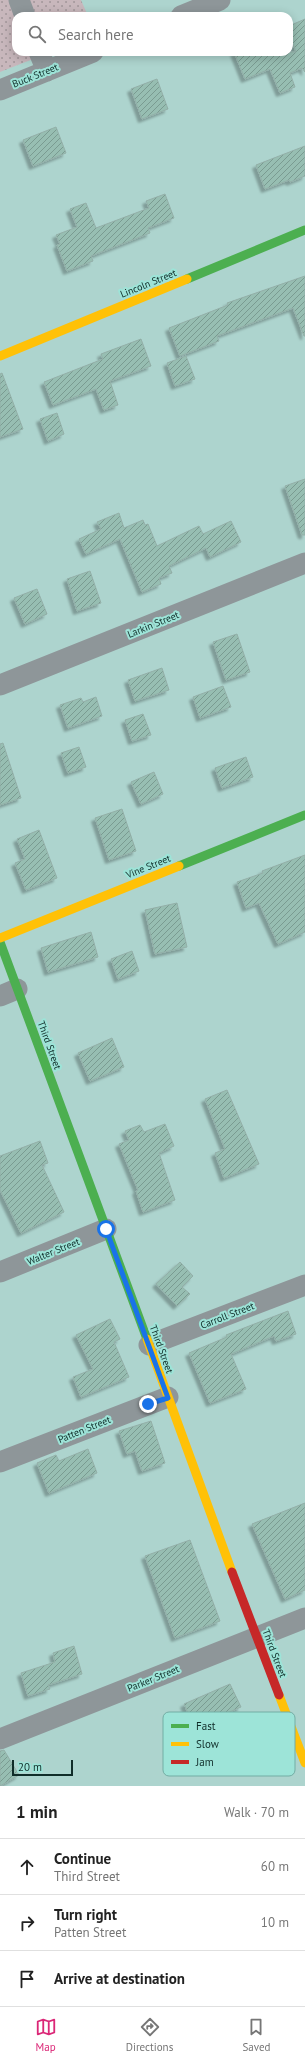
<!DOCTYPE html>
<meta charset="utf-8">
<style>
:root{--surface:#fff;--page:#f2f2f2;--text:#222;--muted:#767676;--line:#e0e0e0;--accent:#db2777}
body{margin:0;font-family:"PT Sans",sans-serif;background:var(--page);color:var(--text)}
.scale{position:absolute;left:12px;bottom:10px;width:61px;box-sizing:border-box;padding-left:4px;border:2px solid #102d29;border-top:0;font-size:11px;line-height:14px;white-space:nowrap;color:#102d29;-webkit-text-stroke:3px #9de4d8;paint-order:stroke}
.stop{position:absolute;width:12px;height:12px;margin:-9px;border:3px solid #1a73e8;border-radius:50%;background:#fff}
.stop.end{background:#1a73e8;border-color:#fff;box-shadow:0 1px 4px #0008}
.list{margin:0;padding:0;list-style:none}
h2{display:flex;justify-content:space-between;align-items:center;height:52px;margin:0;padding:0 16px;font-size:17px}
h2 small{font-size:13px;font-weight:400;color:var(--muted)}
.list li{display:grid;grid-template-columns:26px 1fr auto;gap:12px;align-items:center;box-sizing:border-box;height:56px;padding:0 16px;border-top:1px solid var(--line)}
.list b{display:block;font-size:15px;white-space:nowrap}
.list p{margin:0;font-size:13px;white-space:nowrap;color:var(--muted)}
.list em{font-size:13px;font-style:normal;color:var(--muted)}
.icon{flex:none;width:22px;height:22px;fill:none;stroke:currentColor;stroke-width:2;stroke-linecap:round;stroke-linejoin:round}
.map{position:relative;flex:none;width:305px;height:1786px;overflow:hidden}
.search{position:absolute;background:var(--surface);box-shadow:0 2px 10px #0003;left:12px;right:12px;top:12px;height:44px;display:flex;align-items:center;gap:10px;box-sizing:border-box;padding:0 14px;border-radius:12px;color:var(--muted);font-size:15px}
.sheet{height:220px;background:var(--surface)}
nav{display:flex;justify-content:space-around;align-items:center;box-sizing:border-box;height:56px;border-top:1px solid var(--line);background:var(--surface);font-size:11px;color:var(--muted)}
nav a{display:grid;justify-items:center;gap:2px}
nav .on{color:var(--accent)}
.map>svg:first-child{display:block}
.park{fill:url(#park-dots)}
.building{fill:url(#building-hatch);stroke:#93afa8;filter:url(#shadow)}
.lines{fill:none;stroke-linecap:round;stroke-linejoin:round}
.street{stroke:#8e9699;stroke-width:21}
.fast{stroke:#4caf50;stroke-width:9}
.slow{stroke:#ffc107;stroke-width:9}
.jam{stroke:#c62828;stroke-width:9}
.route{stroke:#1a73e8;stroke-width:5}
.labels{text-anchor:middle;stroke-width:4;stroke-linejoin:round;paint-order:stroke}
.street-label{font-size:10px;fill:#102d29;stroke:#9de4d8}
.key{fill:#9de4d8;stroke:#73ada4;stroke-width:1}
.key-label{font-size:11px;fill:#102d29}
</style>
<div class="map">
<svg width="305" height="1786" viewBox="0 0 305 1786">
<defs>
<pattern id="park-dots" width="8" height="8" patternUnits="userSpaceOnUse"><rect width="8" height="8" fill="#c8b7bc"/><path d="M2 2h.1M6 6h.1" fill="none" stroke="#a19599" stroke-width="1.8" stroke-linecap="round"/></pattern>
<pattern id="building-hatch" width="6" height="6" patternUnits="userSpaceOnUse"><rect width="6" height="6" fill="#97beb2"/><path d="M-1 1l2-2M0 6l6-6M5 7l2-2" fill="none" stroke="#7a9b91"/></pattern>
<filter id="shadow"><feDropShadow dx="-3.5" dy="3.5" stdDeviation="1" flood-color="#0004"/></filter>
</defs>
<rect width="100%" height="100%" fill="#add4ce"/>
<path class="park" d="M0,0H81L88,16H16V52H51L0,72Z"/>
<path class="building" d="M305,19V72L302,68L290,73L295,87L280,93L270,69L245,79L234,52H296L289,34V26Z
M157,79L168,109L142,119L131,89Z
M56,127L66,153L33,166L23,140Z
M305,146V176L290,182L289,180L265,189L256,165Z
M165,194L174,218L148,228L150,233L91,256L93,261L67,271L57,245L60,244L56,235L77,227L70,209L86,203L96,228L149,208L146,201Z
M305,276V336H304L293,308L217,336L219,341L180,356L169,328L228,305L227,303Z
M141,339L151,366L110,381L118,405L104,410L96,389L53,405L44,382L103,359L101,354Z
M186,356L195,379L175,386L167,363Z
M2,373L23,429L0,437V374Z
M57,413L64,434L48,441L40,419Z
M305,479V535H302L285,486Z
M119,513L124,528L143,520L145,525L148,524L157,546L199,526L203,534L231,521L241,542L210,557L206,548L169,566L172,573L159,578L161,584L142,592L120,539L86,554L79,539L101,529L97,522Z
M90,571L101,603L77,611L67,579Z
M37,589L47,614L25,624L14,598Z
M237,634L250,672L226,680L213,642Z
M162,668L169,690L135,701L128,680Z
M223,686L231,707L200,718L193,697Z
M96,697L102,716L68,728L60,705L81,698L83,702Z
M143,714L151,735L132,741L125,720Z
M3,743L21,798L0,805V744Z
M79,747L86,767L68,773L61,753Z
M246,757L253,777L222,788L215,768Z
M154,772L163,794L141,804L131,782Z
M122,809L136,851L109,860L95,818Z
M39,830L57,878L26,890L15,863L25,859L17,839Z
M305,855V932L278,944L259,903L246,908L237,882L263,873L262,871Z
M177,903L187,947L155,954L145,910Z
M91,932L98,957L48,972L41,948Z
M132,951L139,971L118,979L111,959Z
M112,1038L124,1067L90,1081L78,1053Z
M227,1090L259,1164L224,1178L215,1153L225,1149L205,1099Z
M165,1124L174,1146L159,1153L175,1200L143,1212L136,1191L138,1190L119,1144L129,1140L125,1131L140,1125L144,1132Z
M40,1141L48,1163L42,1165L64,1212L21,1233L0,1190V1156Z
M180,1262L193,1276L182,1287L190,1294L177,1306L156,1284Z
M288,1311L296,1334L276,1341L274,1336L231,1354L246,1389L210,1403L189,1353L227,1337L226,1335Z
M110,1319L120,1339L114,1342L129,1377L81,1397L73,1377L93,1369L76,1335Z
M151,1421L165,1463L142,1471L135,1451L127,1454L119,1431Z
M88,1449L97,1473L49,1493L37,1463L56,1455L59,1461Z
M305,1503V1590L285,1599L252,1524Z
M190,1540L220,1621L175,1638L145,1556Z
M74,1646L82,1674L48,1685L50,1689L28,1696L21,1673L55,1662L53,1653Z
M230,1684L241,1707L194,1727L184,1704Z
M4,1750L19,1775L0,1786V1751Z"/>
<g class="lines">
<path class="street" d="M19,0L25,16
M181,16L220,0
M39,52L47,71
M0,90L93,52
M0,685L305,563
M0,996L17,989
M0,1272L106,1229
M149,1345L305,1285
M0,1462L168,1397
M0,1739L305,1618"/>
<path class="fast" d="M187,279L305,230
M179,866L305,815
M0,942L147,1339"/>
<path class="slow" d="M0,356L187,279
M0,938L179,866
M147,1339L232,1572
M279,1695L305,1763"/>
<path class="jam" d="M232,1572L279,1695"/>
</g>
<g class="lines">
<path class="route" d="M106,1229L168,1398L148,1404"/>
</g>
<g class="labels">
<g class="street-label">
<text transform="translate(35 75) rotate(-22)" y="4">Buck Street</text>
<text transform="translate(148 283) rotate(-22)" y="4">Lincoln Street</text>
<text transform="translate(153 624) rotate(-22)" y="4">Larkin Street</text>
<text transform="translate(148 866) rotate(-22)" y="4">Vine Street</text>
<text transform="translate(50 1045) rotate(70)" y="4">Third Street</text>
<text transform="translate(53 1251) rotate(-22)" y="4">Walter Street</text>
<text transform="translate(227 1315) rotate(-21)" y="4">Carroll Street</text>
<text transform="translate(162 1349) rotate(70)" y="4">Third Street</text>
<text transform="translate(84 1429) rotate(-22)" y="4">Patten Street</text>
<text transform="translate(275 1653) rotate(69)" y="4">Third Street</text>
<text transform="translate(153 1678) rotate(-22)" y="4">Parker Street</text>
</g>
</g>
<rect x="163" y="1712" width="132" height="64" rx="6" class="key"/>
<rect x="171" y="1724" width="18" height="4" fill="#4caf50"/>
<rect x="171" y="1742" width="18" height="4" fill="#ffc107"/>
<rect x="171" y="1760" width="18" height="4" fill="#c62828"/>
<g class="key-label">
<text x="196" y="1730">Fast</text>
<text x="196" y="1748">Slow</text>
<text x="196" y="1766">Jam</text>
</g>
</svg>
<div class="scale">20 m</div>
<div class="stop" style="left:106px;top:1229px"></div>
<div class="stop end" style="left:148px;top:1404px"></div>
<div class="search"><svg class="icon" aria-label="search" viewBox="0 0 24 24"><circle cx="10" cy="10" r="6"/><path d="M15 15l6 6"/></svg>Search here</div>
</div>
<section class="sheet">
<h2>1 min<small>Walk · 70 m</small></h2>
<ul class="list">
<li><svg class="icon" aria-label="ahead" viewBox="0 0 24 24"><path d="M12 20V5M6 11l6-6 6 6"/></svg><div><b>Continue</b><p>Third Street</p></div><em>60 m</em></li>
<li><svg class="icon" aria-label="right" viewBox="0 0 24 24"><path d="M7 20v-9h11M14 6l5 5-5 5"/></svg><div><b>Turn right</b><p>Patten Street</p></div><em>10 m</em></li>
<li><svg class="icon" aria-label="arrive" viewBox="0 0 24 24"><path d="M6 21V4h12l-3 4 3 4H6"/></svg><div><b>Arrive at destination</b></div></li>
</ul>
</section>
<nav>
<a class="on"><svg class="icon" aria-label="map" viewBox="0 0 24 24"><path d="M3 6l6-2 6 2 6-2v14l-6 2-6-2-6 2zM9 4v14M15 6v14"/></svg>Map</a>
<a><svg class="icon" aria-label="directions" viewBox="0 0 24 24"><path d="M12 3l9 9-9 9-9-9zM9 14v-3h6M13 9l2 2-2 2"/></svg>Directions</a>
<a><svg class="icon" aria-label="saved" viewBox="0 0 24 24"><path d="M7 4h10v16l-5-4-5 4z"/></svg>Saved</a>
</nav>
